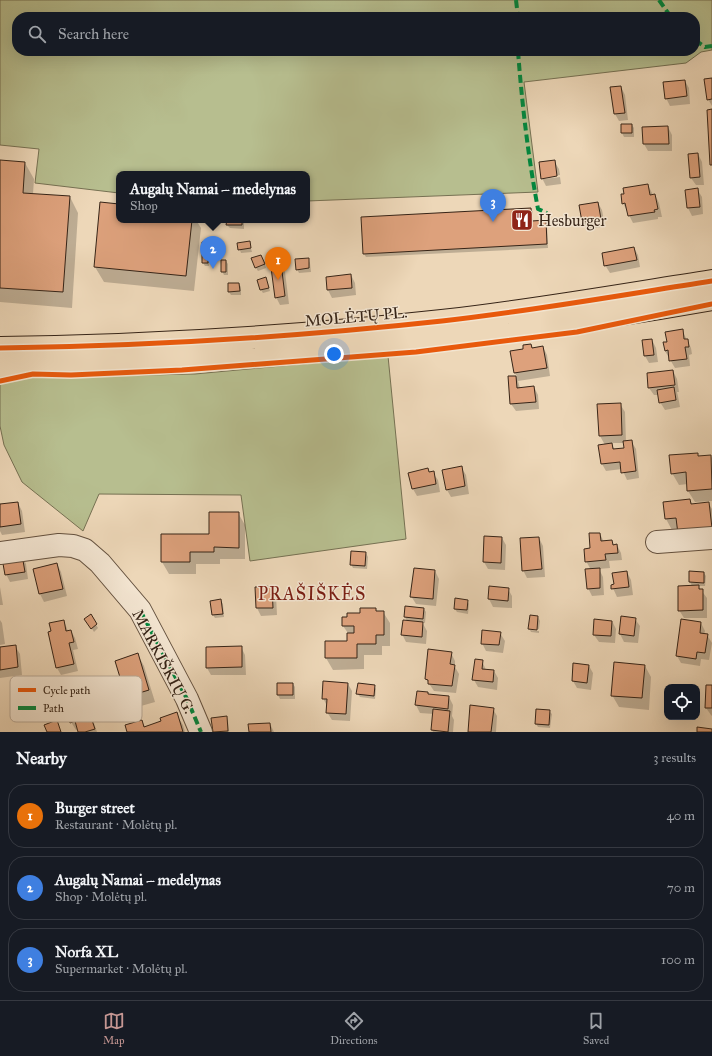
<!DOCTYPE html>
<meta charset="utf-8">
<style>
:root{--surface:#171b24;--page:#20242c;--text:#f1f3f6;--muted:#9ea1a6;--line:#363941;--accent:#c59692}
body{margin:0;font-family:"IM FELL Great Primer",serif;background:var(--page);color:var(--text)}
.controls{position:absolute;right:12px;bottom:12px;display:grid;overflow:hidden;border-radius:8px;box-shadow:0 4px 16px #0002}
.controls button{width:36px;height:36px;display:grid;place-items:center;padding:0;border:0;border-bottom:1px solid var(--line);background:var(--surface);color:var(--text);font:20px sans-serif}
.you{position:absolute;left:334px;top:354px;width:14px;height:14px;margin:-10px;border:3px solid #fff;border-radius:50%;background:#1a73e8;box-shadow:0 0 0 6px #1a73e833}
.badge{display:grid;place-items:center;width:26px;height:26px;border-radius:50%;background:var(--accent);color:#fff;font-size:13px;font-weight:700}
.pin{position:absolute;translate:-50% -33px;filter:drop-shadow(0 1px 2px #0008)}
.pin::after{content:'';position:absolute;top:21px;width:14px;height:12px;background:inherit;clip-path:polygon(0 0,100% 0,50% 100%)}
.popup{position:absolute;left:116px;top:171px;width:194px;height:52px;box-sizing:border-box;display:grid;place-content:center;border-radius:8px;background:var(--surface);filter:drop-shadow(0 1px 3px #0005);font-size:13px;white-space:nowrap;color:var(--muted)}
.popup b{font-size:15px;color:var(--text)}
.popup::after{content:'';position:absolute;left:50%;top:100%;margin-left:-8px;border:8px solid transparent;border-top-color:var(--surface)}
.list{margin:0;padding:0;list-style:none}
h2{display:flex;justify-content:space-between;align-items:center;height:52px;margin:0;padding:0 16px;font-size:17px}
h2 small{font-size:13px;font-weight:400;color:var(--muted)}
.list li{display:grid;grid-template-columns:26px 1fr auto;gap:12px;align-items:center;box-sizing:border-box;height:64px;margin:0 8px 8px;padding:0 8px;border:1px solid var(--line);border-radius:16px}
.list b{display:block;font-size:15px;white-space:nowrap}
.list p{margin:0;font-size:13px;white-space:nowrap;color:var(--muted)}
.list em{font-size:13px;font-style:normal;color:var(--muted)}
.icon{flex:none;width:22px;height:22px;fill:none;stroke:currentColor;stroke-width:2;stroke-linecap:round;stroke-linejoin:round}
.map{position:relative;flex:none;width:712px;height:732px;overflow:hidden}
.search{position:absolute;background:var(--surface);box-shadow:0 4px 16px #0002;left:12px;right:12px;top:12px;height:44px;display:flex;align-items:center;gap:10px;box-sizing:border-box;padding:0 14px;border-radius:16px;color:var(--muted);font-size:15px}
.sheet{height:268px;background:var(--surface)}
nav{display:flex;justify-content:space-around;align-items:center;box-sizing:border-box;height:56px;border-top:1px solid var(--line);background:var(--surface);font-size:11px;color:var(--muted)}
nav a{display:grid;justify-items:center;gap:2px}
nav .on{color:var(--accent)}
.map>svg:first-child{display:block}
.green{fill:#b7be8f;stroke:#767153;fill-rule:evenodd}
.shadow{fill:#0003;fill-rule:evenodd}
.building{fill:#dda17c;stroke:#362417}
.lines{fill:none;stroke-linecap:round;stroke-linejoin:round}
.minor-casing{stroke:#64513f;stroke-width:24}
.highway-casing{stroke:#362417;stroke-width:24}
.minor{stroke:#f3e5d1;stroke-width:22}
.highway{stroke:#edd7b8;stroke-width:22}
.quiet{stroke:#00873e;stroke-width:4;stroke-dasharray:8 4;stroke-linecap:butt}
.cycleway-casing{stroke:#f3e5d1;stroke-width:8}
.cycleway{stroke:#e8590c;stroke-width:5}
.labels{text-anchor:middle;stroke-width:3;stroke-linejoin:round;paint-order:stroke}
.poi-label{font-size:16px;fill:#362417;stroke:#f3e5d1;text-anchor:start}
.street-label{font-size:16px;fill:#362417;stroke:#f3e5d1}
.quarter-label{font-size:18px;letter-spacing:1px;fill:#7a1f14;stroke:#f3e5d1}
.key{fill:#f3e5d1;stroke:#baab99;stroke-width:1}
.key-label{font-size:11px;fill:#362417}
</style>
<div class="map">
<svg width="712" height="732" viewBox="0 0 712 732">
<rect width="100%" height="100%" fill="#edd7b8"/>
<filter id="stains"><feTurbulence type="fractalNoise" baseFrequency=".005" numOctaves="4"/><feColorMatrix values="0 0 0 0 .2 0 0 0 0 .09 0 0 0 0 .02 0 0 0 .5 -.17"/></filter>
<radialGradient id="worn" r=".72"><stop offset=".6" stop-color="#630" stop-opacity="0"/><stop offset="1" stop-color="#630" stop-opacity=".3"/></radialGradient>
<path class="green" d="M0,0H712V50L701,52L686,63L524,82L538,192L307,201V174H119V193L35,183L39,149L0,145ZM17,17H695V51H17Z
M388,356L406,539L250,561L241,495L99,494L83,531L22,482L4,445L0,426V378L195,374Z"/>
<path class="shadow" d="M712,79V106L708,99Z
M685,81L689,88L690,104L670,106L666,98Z
M621,87L625,95L628,120L619,121L615,114Z
M622,125H632L634,128V137H624L622,133Z
M668,127L672,135V151H648L644,144Z
M698,154L702,162L704,185H696L691,178Z
M0,161L25,163L34,179L33,194L70,197L78,213L72,308L0,302Z
M554,161L559,169L560,175L544,177V179L560,177L561,184L546,186L542,178Z
M648,185L653,195H655L659,203L662,217H658V219L633,223L623,203Z
M697,189L702,197L703,214L692,216L688,208Z
M598,203L602,210L605,226L587,230L583,222L580,206Z
M119,205V220H196L201,228L194,291L104,282L95,267Z
M531,209L533,212V222L545,221L547,225L548,248L366,257L364,254Z
M228,220H244V229L230,228L227,225Z
M249,242L252,252L241,253L238,244Z
M207,243L209,246V266H205L203,263Z
M634,248L638,255L640,267L610,273L605,265Z
M263,259L266,268L258,271L256,268Z
M308,259L310,263L311,272L299,273L297,269Z
M226,261L228,264V275H224L222,271Z
M276,261L278,265L281,264L285,272L289,304L280,305L276,297Z
M351,275L355,283L356,295L332,298L328,290Z
M266,278L270,291L263,293L261,290Z
M239,284L241,287V295H231L229,292Z
M682,330L691,348L692,354L689,355L690,366L675,368L665,351L668,343Z
M652,340L656,348L658,362L649,363L645,356Z
M531,345L533,349L543,347L547,355L550,376L518,381L520,388L534,387L538,395L539,409L516,411L511,404L509,377H517L515,373Z
M673,371L677,379L679,392H677L678,396L680,407L665,410L660,402L659,395H654L649,388Z
M620,404L625,412L626,442L631,441L636,449L639,478L627,480L622,469L606,471L602,464L605,445L600,436ZM611,443H624L625,449L615,450Z
M697,454L699,457L711,456L712,458V501L695,502L688,491V484L679,485L672,473Z
M461,467L466,475L469,494L451,497L447,490Z
M430,473H433L438,480L440,492L417,496L413,489Z
M690,500L693,505L709,504L712,509V540L672,530L666,519Z
M18,503L22,511L25,532L2,535L0,531V505Z
M238,513L245,525V559H220V564H196V574H169L162,562V535H210Z
M600,534L604,542L612,541L614,545H617L621,553L622,560L609,561L610,568L599,569L603,577L604,595L592,596L588,588L591,570L586,561L591,549Z
M502,538L506,545L505,570L488,569L484,562Z
M539,538L543,546L545,577L527,578L523,570Z
M366,553L368,557L367,569L353,568L351,564Z
M22,556L26,564L28,579L10,582L6,574Z
M57,564L61,572L67,596L44,602L40,594L34,570Z
M435,571L439,579L436,606L416,604L411,596Z
M627,572L631,580L633,595L617,597L612,586L615,585Z
M690,572L704,573L706,576L705,586H698L707,598V618H684L679,610L692,586L690,582Z
M0,587L3,605H0Z
M272,587L276,595L277,615L261,616L257,608Z
M508,589L512,596V608L493,607L489,599Z
M221,601L223,604L224,617L215,618L213,615Z
M467,601L469,604L468,614L457,612L455,609Z
M375,609L377,612H383L390,623V646H382V655H364V669L333,670L326,658V642H348V633L343,626L362,614Z
M424,609L426,612L425,623L422,622L427,631L426,644L406,642L402,634L407,621L405,617Z
M91,616L98,628L94,632L86,619Z
M538,617L540,621L539,629L530,628V630L529,629Z
M622,617L635,619L640,626L638,643L624,642L620,634Z
M0,620L2,623L5,644L0,645Z
M64,621L68,631H71L75,638L78,649L73,650L78,671L61,675L57,668Z
M612,621L616,629L615,643L599,642L594,635Z
M701,623L705,631L704,635H707L712,643L709,660L701,659L700,666L681,663L677,656Z
M530,630L539,631V633L531,632Z
M500,633L505,641L503,653L486,651L482,643Z
M15,646L20,654L22,675L0,678V648Z
M241,647L245,655L246,675H211L207,668Z
M451,653L455,661V667L459,674L456,693L434,691L426,679Z
M138,655L144,666L155,702L134,708L127,697L116,662Z
M482,661L486,670L494,671L498,678L497,690L478,687L474,680Z
M589,666L593,673L591,690L577,688L573,681Z
M645,666L651,677L649,710L619,707L612,695Z
M278,684H293L295,687V699H280L278,695Z
M348,684L352,691L350,721L332,720L327,712V706L323,698Z
M51,686L56,693L60,716L40,721L35,713L30,690Z
M374,686L376,689L375,699L360,697L358,694Z
M712,686V716L711,715L706,708Z
M428,693L429,695L449,697L453,705L452,716L454,720L453,732H433L432,730L434,714L420,713L416,705Z
M83,695L87,702L97,732H80L79,729L76,730L71,722Z
M493,709L497,716L496,732H469Z
M549,711L552,714L550,728L538,727L536,724Z
M176,714L183,725L185,732H128L142,721L145,727L162,722Z
M226,717L228,721L229,732H214L212,719Z
M270,724L274,732H250Z"/>
<path class="building" d="M712,78V99L707,100L704,79Z
M685,80L687,96L665,99L663,82Z
M621,86L625,113L614,114L610,87Z
M712,109V165H710L707,110Z
M621,124H632V133H621Z
M668,126L669,144H643L642,127Z
M698,153L700,177L690,178L688,154Z
M0,160L25,162L23,193L70,196L63,292L0,288Z
M555,160L557,176L541,179L539,162Z
M648,184L650,195L655,194L658,209L654,210L655,212L628,216L625,203L622,204L621,194H624L623,188Z
M698,188L700,207L687,208L685,190Z
M100,202L119,204V220H192L186,276L94,267Z
M598,202L601,219L582,222L579,205Z
M531,208L532,221L546,220L547,244L363,254L361,217Z
M227,220H242V225H226Z
M250,241L251,248L238,250L237,243Z
M202,242H208V263H202Z
M634,247L637,260L604,266L602,253Z
M261,255L265,264L255,268L251,258Z
M309,258V268L296,270L295,259Z
M221,260H226V272H221Z
M270,260H276L277,264L281,263L285,296L275,298Z
M351,274L352,288L327,290L326,277Z
M266,277L269,288L260,290L257,280Z
M228,283H239L240,291L228,292Z
M683,329L684,339H688L689,347H685L687,359L669,361L668,350L665,351L663,342H667L665,332Z
M652,339L654,355L644,356L642,340Z
M531,344L532,348L543,346L547,368L514,373L510,351L523,349V345Z
M673,370L675,385L648,388L647,373Z
M508,376H516L517,388L534,386L536,402L510,404Z
M674,387L676,400L659,403L657,390Z
M621,403L622,435L599,436L597,404Z
M632,440L636,471L621,473L620,462L601,464L598,445L612,443L613,449L624,448L623,441Z
M698,453V456L711,455L712,489L687,491L686,472L671,474L669,455Z
M462,466L465,486L446,490L442,470Z
M428,468L429,472L434,471L436,484L412,489L408,473Z
M690,499L691,504L709,502L712,528L678,534L676,518L665,519L663,502Z
M18,502L21,524L0,527V504Z
M209,512H239V548L214,547V552H190V562H161V534H209Z
M589,533H600L601,541L612,540L613,545L617,544L618,553L605,554L606,560L585,562L584,549L590,548Z
M484,536L502,537L501,563L483,562Z
M539,537L542,569L522,571L520,538Z
M351,551L366,552L365,566L350,565Z
M22,555L25,572L5,575L2,558Z
M57,563L63,589L39,594L33,569Z
M414,568L435,570L433,599L410,597Z
M600,568V588L587,589L585,569Z
M627,571L629,587L611,589V585L614,584L612,573Z
M689,571L704,572V583L689,582Z
M699,585V589H703V610L678,611V586Z
M272,586L273,608H256L255,587Z
M489,586L509,588L508,601L488,599Z
M455,598L468,600L467,610L454,609Z
M221,599L223,614L212,615L210,601Z
M405,606L424,608L423,619L404,617Z
M360,608H376V611H384V635H376V644H357V658H325V641H347V633H354V626H342V617H347V613H360Z
M91,614L97,624L91,629L84,619Z
M530,615L538,616L537,630L528,629Z
M621,616L636,618L634,636L619,634Z
M594,619L612,621L611,636L593,635Z
M681,619L701,622L700,633L708,634L705,653L697,652L696,659L676,656Z
M64,620L66,631L71,630L74,642L69,643L74,664L56,668L48,632L51,631L49,623Z
M403,620L423,622L422,637L401,635Z
M482,630L501,632L499,645L481,644Z
M16,645L18,667L0,670V647Z
M242,646V667L206,668V647Z
M428,649L452,652L450,664L455,665L452,686L428,684V680L425,679Z
M138,653L149,690L126,697L115,661Z
M475,659L483,660L482,669L494,670L493,682L472,680Z
M614,662L645,665L642,698L611,696Z
M573,663L589,665L587,683L572,681Z
M323,681L348,683L346,714L326,713L327,699H322Z
M277,683H293V695H277Z
M358,683L375,685L374,696L356,694Z
M52,685L57,709L34,713L29,690Z
M706,685H712V708H705Z
M417,691L428,692V694L449,696L448,709L415,705Z
M83,694L95,729L85,732H78L75,721L70,723L63,700Z
M470,705L494,708L491,732H468Z
M433,709L450,711L448,732L431,730Z
M536,709L550,710L549,725L535,724Z
M177,712L183,732H127L125,725L142,720L144,727L161,721L160,718Z
M227,716L228,731L213,732L211,718Z
M57,720L61,732H47L44,725Z
M270,723L271,732H249L248,724Z
M697,727L712,729V732H697Z"/>
<g class="lines">
<g class="minor-casing">
<path id="minor" d="M657,542L712,538
M0,553L59,545L73,546L85,550L100,563L140,610L187,699L201,732"/>
</g>
<g class="highway-casing">
<path id="highway" d="M0,348C148,346 295,337 442,321C532,311 622,295 712,281
M0,366C240,362 476,341 712,299"/>
</g>
<use href="#minor" class="minor"/>
<use href="#highway" class="highway"/>
<path class="quiet" d="M516,0L518,17
M659,0L671,17
M695,40L705,47L712,46
M518,51C522,104 528,156 538,209L547,213
M140,610L187,699L201,732"/>
<g class="cycleway-casing">
<path id="cycleway" d="M0,348C148,346 295,337 442,321C532,311 622,295 712,281
M0,381L33,374L71,375L182,370L416,352L577,332L712,304"/>
</g>
<use href="#cycleway" class="cycleway"/>
</g>
<defs>
<g id="restaurant-square" transform="scale(1.15)"><rect x="-9" y="-9" width="18" height="18" rx="4" fill="#8f2418" stroke="#f3e5d1"/><path d="M-5-6h1v4h1v-4h1v4h1v-4h1v5L-1.5 .5V6h-2V.5L-5-1ZM5-6V6H3V1.5H1.5Q1.5-4 5-6Z" fill="#fff"/></g>
</defs>
<g fill-rule="evenodd">
<use href="#restaurant-square" x="522" y="220"/>
</g>
<g class="labels">
<g class="poi-label">
<text x="538" y="226">Hesburger</text>
</g>
<g class="street-label">
<text transform="translate(356 316) rotate(-5)" y="6">MOLĖTŲ PL.</text>
<text transform="translate(164 661) rotate(62)" y="6">MARKIŠKIŲ G.</text>
</g>
<g class="quarter-label">
<text x="312" y="600">PRAŠIŠKĖS</text>
</g>
</g>
<rect x="10" y="676" width="132" height="46" rx="6" class="key"/>
<rect x="18" y="688" width="18" height="4" fill="#e8590c"/>
<rect x="18" y="706" width="18" height="4" fill="#00873e"/>
<g class="key-label">
<text x="43" y="694">Cycle path</text>
<text x="43" y="712">Path</text>
</g>
<rect width="100%" height="100%" filter="url(#stains)"/>
<rect width="100%" height="100%" fill="url(#worn)"/>
</svg>
<div class="controls">
<button><svg class="icon" aria-label="locate" viewBox="0 0 24 24"><circle cx="12" cy="12" r="6"/><path d="M12 2v4M12 18v4M2 12h4M18 12h4"/></svg></button>
</div>
<div class="you"></div>
<div class="pin badge" style="left:278px;top:280px;background:#e8710a">1</div>
<div class="pin badge" style="left:213px;top:269px;background:#3f7fe0">2</div>
<div class="popup"><b>Augalų Namai – medelynas</b>Shop</div>
<div class="pin badge" style="left:493px;top:222px;background:#3f7fe0">3</div>
<div class="search"><svg class="icon" aria-label="search" viewBox="0 0 24 24"><circle cx="10" cy="10" r="6"/><path d="M15 15l6 6"/></svg>Search here</div>
</div>
<section class="sheet">
<h2>Nearby<small>3 results</small></h2>
<ul class="list">
<li><span class="badge" style="background:#e8710a">1</span><div><b>Burger street</b><p>Restaurant · Molėtų pl.</p></div><em>40 m</em></li>
<li><span class="badge" style="background:#3f7fe0">2</span><div><b>Augalų Namai – medelynas</b><p>Shop · Molėtų pl.</p></div><em>70 m</em></li>
<li><span class="badge" style="background:#3f7fe0">3</span><div><b>Norfa XL</b><p>Supermarket · Molėtų pl.</p></div><em>100 m</em></li>
</ul>
</section>
<nav>
<a class="on"><svg class="icon" aria-label="map" viewBox="0 0 24 24"><path d="M3 6l6-2 6 2 6-2v14l-6 2-6-2-6 2zM9 4v14M15 6v14"/></svg>Map</a>
<a><svg class="icon" aria-label="directions" viewBox="0 0 24 24"><path d="M12 3l9 9-9 9-9-9zM9 14v-3h6M13 9l2 2-2 2"/></svg>Directions</a>
<a><svg class="icon" aria-label="saved" viewBox="0 0 24 24"><path d="M7 4h10v16l-5-4-5 4z"/></svg>Saved</a>
</nav>
